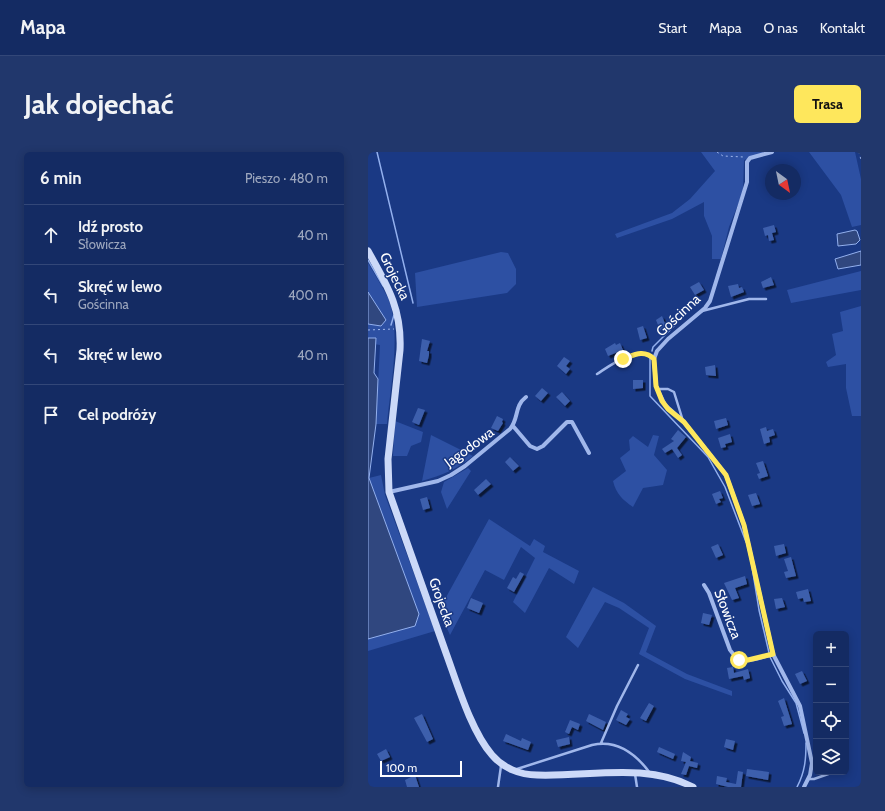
<!DOCTYPE html>
<html lang="pl">
<meta charset="utf-8">
<style>
:root{--surface:#142b63;--page:#21376c;--text:#f1f3f6;--muted:#9da7be;--line:#334778;--accent:#fee75c}
body{margin:0;font-family:Cabin,sans-serif;background:var(--page);color:var(--text)}
.controls{position:absolute;right:12px;bottom:12px;display:grid;overflow:hidden;border-radius:6px;box-shadow:0 2px 10px #0003}
.controls button{width:36px;height:36px;display:grid;place-items:center;padding:0;border:0;border-bottom:1px solid var(--line);background:var(--surface);color:var(--text);font:20px sans-serif}
.compass{position:absolute;left:397px;top:12px;width:36px;height:36px;border-radius:50%;background:var(--surface);box-shadow:0 2px 10px #0003;rotate:147deg}
.scale{position:absolute;left:12px;bottom:10px;width:82px;box-sizing:border-box;padding-left:4px;border:2px solid #fff;border-top:0;font-size:11px;line-height:14px;white-space:nowrap;color:#fff;-webkit-text-stroke:3px #1a3984;paint-order:stroke}
.stop{position:absolute;width:12px;height:12px;margin:-9px;border:3px solid #fee75c;border-radius:50%;background:#fff}
.stop.end{background:#fee75c;border-color:#fff;box-shadow:0 1px 4px #0008}
.list{margin:0;padding:0;list-style:none}
h2{display:flex;justify-content:space-between;align-items:center;height:52px;margin:0;padding:0 16px;font-size:17px}
h2 small{font-size:13px;font-weight:400;color:var(--muted)}
.list li{display:grid;grid-template-columns:26px 1fr auto;gap:12px;align-items:center;box-sizing:border-box;height:60px;padding:0 16px;border-top:1px solid var(--line)}
.list b{display:block;font-size:15px;white-space:nowrap}
.list p{margin:0;font-size:13px;white-space:nowrap;color:var(--muted)}
.list em{font-size:13px;font-style:normal;color:var(--muted)}
.icon{flex:none;width:22px;height:22px;fill:none;stroke:currentColor;stroke-width:2;stroke-linecap:round;stroke-linejoin:round}
.map{position:relative;flex:none;width:493px;height:635px;overflow:hidden;border-radius:6px}
header{display:flex;align-items:center;gap:24px;box-sizing:border-box;height:56px;padding:0 20px;background:var(--surface);border-bottom:1px solid var(--line)}
header strong{font-size:19px}
nav{display:flex;gap:22px;margin-inline-start:auto;font-size:14px}
.intro{display:flex;align-items:center;justify-content:space-between;box-sizing:border-box;height:96px;padding:0 24px}
h1{margin:0;font-size:28px}
.button{padding:10px 18px;border-radius:6px;background:var(--accent);color:#111;font-size:14px;font-weight:700}
main{display:flex;gap:24px;padding:0 24px}
aside{flex:1;background:var(--surface);border-radius:6px;box-shadow:0 2px 10px #0003}
.map>svg:first-child{display:block}
.green{fill:#2d50a3}
.water{fill:#30477f;stroke:#93b0ee}
.lines{fill:none;stroke-linecap:round;stroke-linejoin:round}
.stream{stroke:#93b0ee;stroke-width:1.5}
.building{fill:#3e5fac;filter:url(#shadow)}
.path{stroke:#a0b7eb;stroke-width:1;stroke-dasharray:2 3;stroke-linecap:butt}
.lane{stroke:#a0b7eb;stroke-width:2.5}
.street{stroke:#a0b7eb;stroke-width:4}
.secondary{stroke:#ccd9f8;stroke-width:7}
.route{stroke:#fee75c;stroke-width:5}
.labels{text-anchor:middle;stroke-width:3;stroke-linejoin:round;paint-order:stroke}
.street-label{font-size:14px;fill:#fff;stroke:#1a3984}
</style>
<header>
<strong>Mapa</strong>
<nav><a>Start</a><a>Mapa</a><a>O nas</a><a>Kontakt</a></nav>
</header>
<div class="intro"><h1>Jak dojechać</h1><a class="button">Trasa</a></div>
<main>
<aside>
<h2>6 min<small>Pieszo · 480 m</small></h2>
<ul class="list">
<li><svg class="icon" aria-label="ahead" viewBox="0 0 24 24"><path d="M12 20V5M6 11l6-6 6 6"/></svg><div><b>Idź prosto</b><p>Słowicza</p></div><em>40 m</em></li>
<li><svg class="icon" aria-label="left" viewBox="0 0 24 24"><path d="M17 20v-9H6M10 6l-5 5 5 5"/></svg><div><b>Skręć w lewo</b><p>Gościnna</p></div><em>400 m</em></li>
<li><svg class="icon" aria-label="left" viewBox="0 0 24 24"><path d="M17 20v-9H6M10 6l-5 5 5 5"/></svg><div><b>Skręć w lewo</b></div><em>40 m</em></li>
<li><svg class="icon" aria-label="arrive" viewBox="0 0 24 24"><path d="M6 21V4h12l-3 4 3 4H6"/></svg><div><b>Cel podróży</b></div></li>
</ul>
</aside>
<div class="map">
<svg width="493" height="635" viewBox="0 0 493 635">
<defs>
<filter id="shadow"><feDropShadow dx="2.5" dy="2.5" stdDeviation="0" flood-color="#0009"/></filter>
</defs>
<rect width="100%" height="100%" fill="#1a3984"/>
<path class="green" d="M333,0H402L376,8L375,40L361,75L353,107H344V84L336,64V50L304,67L249,86L247,82L304,61L322,47L347,19Z
M441,0H487L493,27V73L484,75L473,43Z
M133,100L140,101L148,117V132L139,141L49,155L47,121Z
M0,111C7,123 14,134 20,146C34,178 22,237 19,272H8L12,193L0,191V172L13,174L18,168L0,140Z
M493,119V138L423,151L419,138Z
M493,154V264H484L478,236V212L460,215L458,210L468,203L464,182L475,179L472,160Z
M27,269L55,280L53,290L43,294L39,304H25Z
M63,283L105,304C90,317 74,323 54,329Z
M285,283L291,284L286,303L299,318L295,333L275,336L265,355C255,348 248,342 245,329L258,319L252,306L262,298L261,288L265,284L280,295Z
M100,316L103,319L79,357L73,340L76,330Z
M13,323L17,343L67,479L0,499V485L14,365L1,326Z
M121,367L162,394L166,387L177,394L175,400L211,419L206,432L181,416L157,461L145,450L167,406L153,395L136,428L117,418L82,483L77,472L76,449Z
M225,435L256,451L288,474L278,500L319,522L364,539V544L317,527L271,502L281,476L251,456L237,450L210,496L198,485Z"/>
<path class="water" d="M487,78L489,79L492,88L488,92L470,94L469,82Z
M493,99V113L470,117L467,107Z
M0,140L18,168L13,174L0,172Z
M0,186H8L6,221L10,227L8,272L1,326L51,462L47,474L0,487Z"/>
<g class="lines">
<path class="stream" d="M9,0L45,151
M0,108L15,134
M23,173L26,163
M284,199L285,195L307,173
M282,206V244L340,305L357,335L378,390
M384,415L391,458L402,505L414,529L428,551L436,581
M429,635C437,620 438,607 438,591"/>
</g>
<path class="building" d="M406,73L408,80L404,81L406,88L401,89L400,83L397,84L395,76Z
M403,125L406,133L395,136L393,130Z
M331,130L336,138L327,143L322,135Z
M370,132L371,136L374,135L376,140L363,145L360,134Z
M294,164L298,174L292,178L288,168Z
M275,174L279,186L272,188L269,176Z
M54,187L62,189L59,199H61V203L59,211L51,209Z
M247,191L248,193L252,191L255,198L240,204L237,197Z
M196,205L202,209L198,214L202,217L198,222L189,214Z
M347,213L348,224L338,223L337,215Z
M265,228H275V236L265,237Z
M174,236L180,241L173,249L167,244Z
M194,240L202,249L197,254L188,245Z
M50,256L57,258L51,273L44,270Z
M129,264L135,267L134,270L135,271L130,279L123,276Z
M358,266L360,273L348,277L346,269Z
M398,275L399,279L405,277L407,283L401,285L402,290L396,292L392,277Z
M310,278L318,285L309,296L314,303L310,306L304,297L297,301L294,297L306,289L303,287Z
M362,282L364,290L357,292L358,295L353,296L350,286Z
M142,305L151,314L145,319L137,310Z
M395,309L400,324L391,327L389,322L392,321L388,311Z
M118,327L123,332L110,343L106,338Z
M352,339L355,346L351,347L353,350L348,352L344,342Z
M388,341L392,352L384,354L380,343Z
M59,345L62,356L55,358L52,347Z
M350,392L355,403L348,406L343,395Z
M416,392L418,401L408,404L406,394Z
M423,405L428,424L418,426L416,420L420,419L416,407Z
M152,420L156,422L146,440L139,436L145,425L148,427Z
M377,424L379,432L367,436L371,446L364,448L356,431Z
M440,437L443,449L436,450L435,446L430,447L428,440Z
M103,446L115,451L111,461L99,456Z
M414,446L417,455L408,457L406,447Z
M335,461L344,463L341,473L333,471Z
M365,515L366,521L380,517L382,526L376,528L375,524L361,527L359,516Z
M434,519L439,529L432,532L427,522Z
M416,546L424,572L416,574L413,565L416,564L410,549Z
M281,551L286,554L278,569L272,566Z
M253,558L260,562L258,565L262,567L258,573L248,568Z
M54,562L65,587L59,590L46,566Z
M221,562L238,570L235,578L218,569Z
M202,568L212,572L210,578L204,575L201,582L197,580Z
M138,582L153,589L154,586L163,590L160,598L135,589Z
M201,585L202,592L190,595L188,588Z
M358,587L367,589L365,598L356,595Z
M291,595L307,602L305,607L289,600Z
M18,597L22,605L13,609L9,602Z
M315,600L323,605L322,609L330,611L329,616L321,614L318,623L313,622L318,610L313,609Z
M379,617L401,620L400,628L378,624Z
M370,619L375,620L373,635H360L348,632L349,624L359,626L358,630L368,632Z
M47,623L51,635H39L37,628Z"/>
<g class="lines">
<path class="path" d="M349,0L355,4L376,5
M491,0L493,8
M0,178L26,177"/>
<path class="lane" d="M334,159L381,147H398
M229,222C243,213 270,192 286,207
M289,237H300L306,240L315,269
M233,591L249,554L270,513
M478,616L479,615
M149,617L224,593C249,587 268,602 282,621
M267,622L269,635
M440,627H446L466,620
M130,635L133,614"/>
<path class="street" d="M404,0L382,6L379,10V30L342,149L337,156L300,187L289,199L286,207L288,234L297,253L316,270L358,323L376,373L405,502L432,554L444,611L442,623L436,635
M145,274L162,294L169,297L175,294L199,270H204L221,301
M21,340L70,329L83,323L97,314L142,277C151,267 146,254 158,245
M336,433L341,441L362,498C373,515 389,506 405,502"/>
<path class="secondary" d="M0,99C19,133 34,157 32,198L20,307L21,340C40,394 59,447 78,501C89,531 103,579 124,603C135,616 152,623 169,623C221,625 277,610 325,635"/>
</g>
<g class="lines">
<path class="route" d="M255,207C266,203 276,197 286,207L288,234L294,249L300,257L316,270L358,323L376,373L405,502L380,508H371"/>
</g>
<g class="labels">
<g class="street-label">
<text transform="translate(27 124) rotate(64)" y="5">Grojecka</text>
<text transform="translate(310 163) rotate(-43)" y="5">Gościnna</text>
<text transform="translate(101 295) rotate(-36)" y="5">Jagodowa</text>
<text transform="translate(74 450) rotate(70)" y="5">Grojecka</text>
<text transform="translate(360 462) rotate(69)" y="5">Słowicza</text>
</g>
</g>
</svg>
<div class="controls">
<button>+</button>
<button>−</button>
<button><svg class="icon" aria-label="locate" viewBox="0 0 24 24"><circle cx="12" cy="12" r="6"/><path d="M12 2v4M12 18v4M2 12h4M18 12h4"/></svg></button>
<button><svg class="icon" aria-label="layers" viewBox="0 0 24 24"><path d="M12 4l9 5-9 5-9-5zM3 14l9 5 9-5"/></svg></button>
</div>
<svg class="compass" viewBox="-18 -18 36 36"><path d="M0-13l5 13h-10z" fill="#e53935"/><path d="M0 13l5-13h-10z" fill="#9da7be"/></svg>
<div class="scale">100 m</div>
<div class="stop" style="left:371px;top:508px"></div>
<div class="stop end" style="left:255px;top:207px"></div>
</div>
</main>
